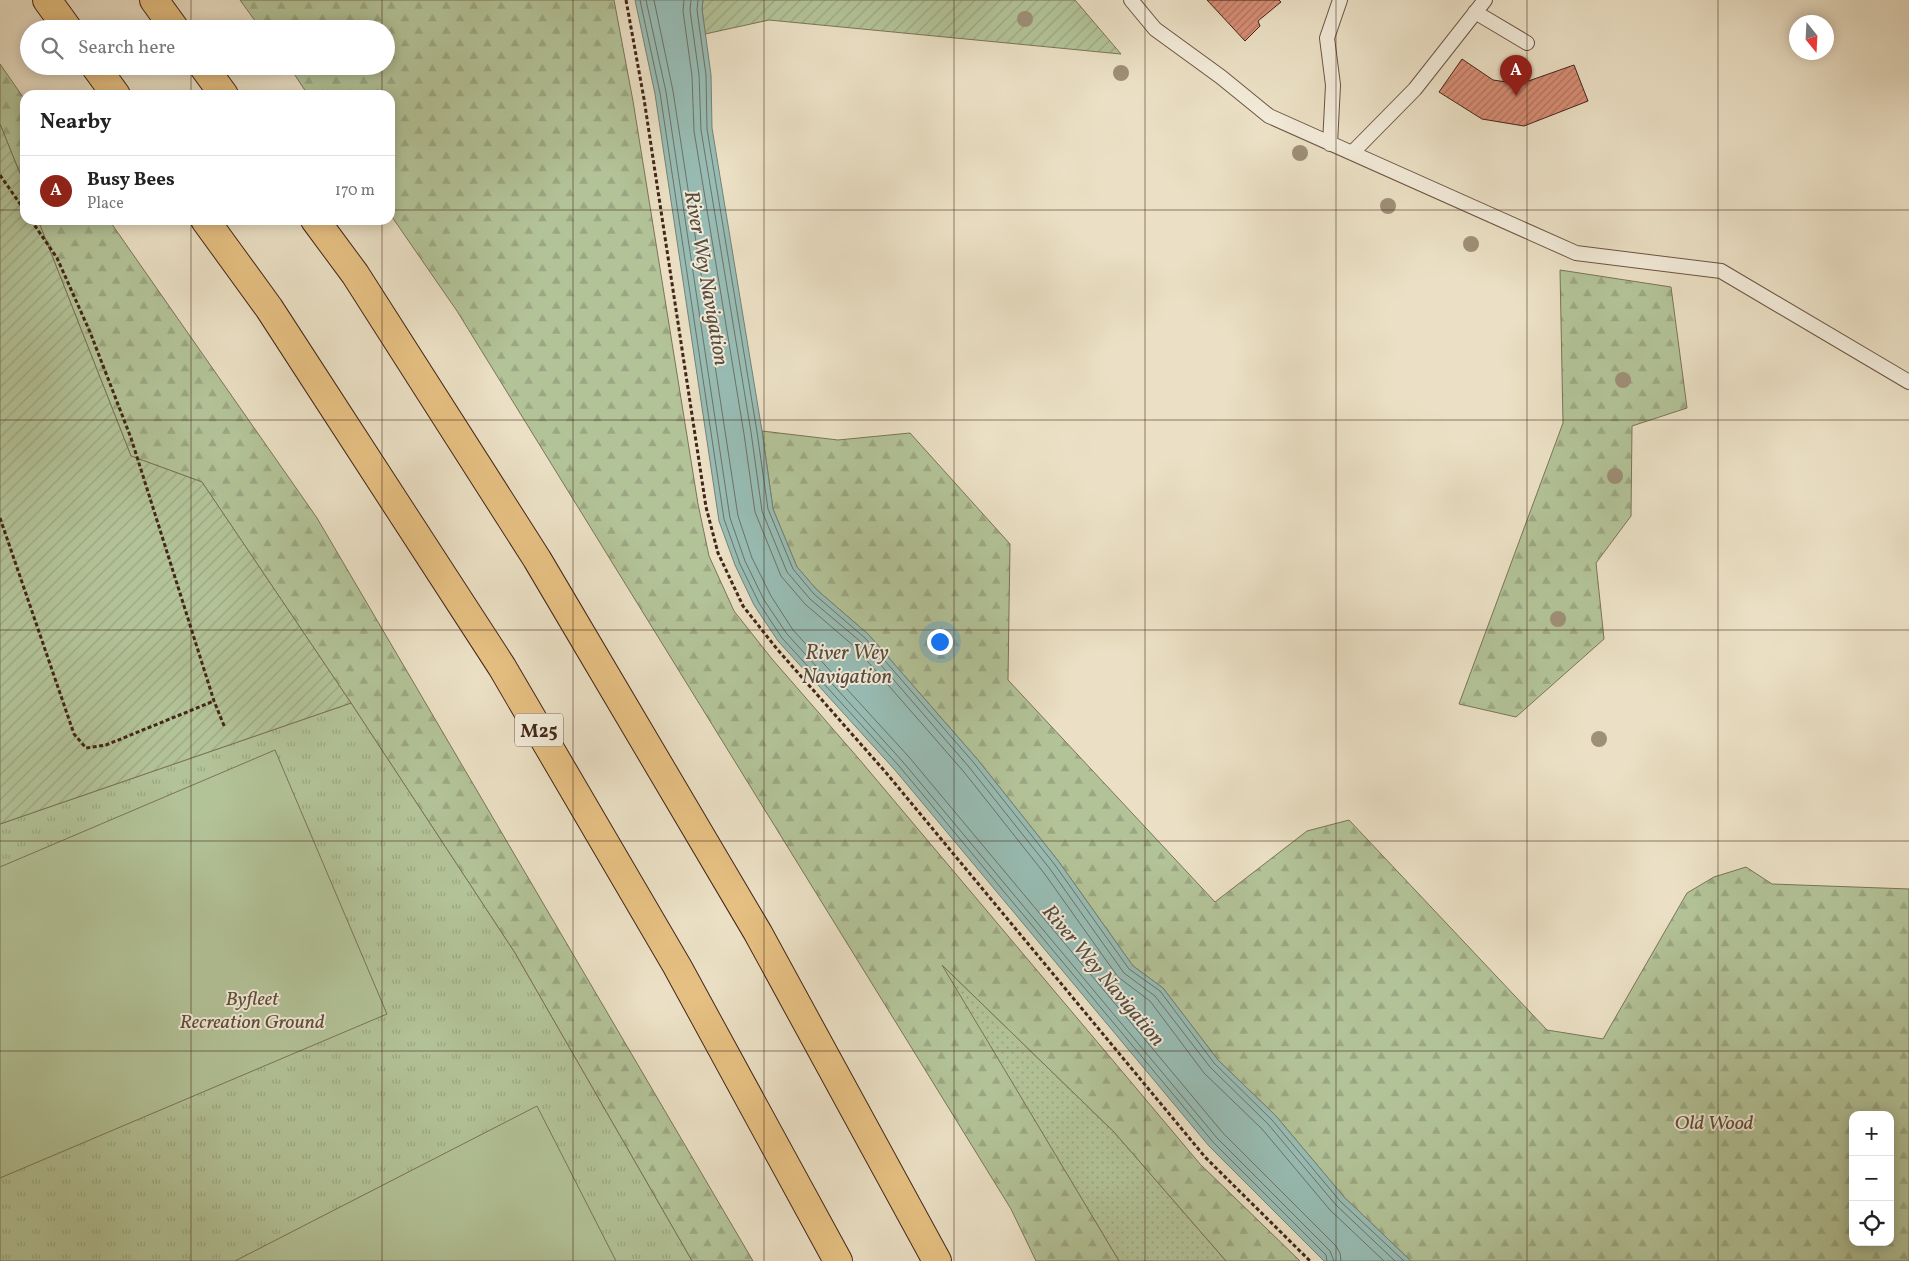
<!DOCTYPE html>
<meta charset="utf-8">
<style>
:root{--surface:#fff;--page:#f6f6f6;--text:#222;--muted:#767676;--line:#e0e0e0;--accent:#8f2418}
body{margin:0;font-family:Vollkorn,serif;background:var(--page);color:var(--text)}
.controls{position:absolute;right:15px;bottom:15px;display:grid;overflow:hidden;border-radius:10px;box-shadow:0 2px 12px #0003}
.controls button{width:45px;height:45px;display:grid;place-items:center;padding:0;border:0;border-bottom:1px solid var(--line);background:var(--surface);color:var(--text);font:25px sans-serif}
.compass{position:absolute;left:1789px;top:15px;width:45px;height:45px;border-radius:50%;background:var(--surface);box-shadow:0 2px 12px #0003;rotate:162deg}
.you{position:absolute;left:939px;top:641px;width:18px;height:18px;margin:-12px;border:4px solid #fff;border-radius:50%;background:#1a73e8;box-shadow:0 0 0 8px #1a73e833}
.badge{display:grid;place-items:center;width:32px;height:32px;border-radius:50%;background:var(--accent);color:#fff;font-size:16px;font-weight:700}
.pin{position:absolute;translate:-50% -41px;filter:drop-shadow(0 1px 2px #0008)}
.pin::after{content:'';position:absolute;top:26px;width:18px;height:15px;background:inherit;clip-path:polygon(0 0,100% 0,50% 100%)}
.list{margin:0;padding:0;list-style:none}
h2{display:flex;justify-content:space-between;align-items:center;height:65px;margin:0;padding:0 20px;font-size:21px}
h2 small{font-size:16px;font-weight:400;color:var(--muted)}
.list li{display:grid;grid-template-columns:32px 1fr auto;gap:15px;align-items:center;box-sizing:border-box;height:70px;padding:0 20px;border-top:1px solid var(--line)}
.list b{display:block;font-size:19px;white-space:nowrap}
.list p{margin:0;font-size:16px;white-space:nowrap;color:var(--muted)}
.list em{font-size:16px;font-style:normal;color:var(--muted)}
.icon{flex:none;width:28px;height:28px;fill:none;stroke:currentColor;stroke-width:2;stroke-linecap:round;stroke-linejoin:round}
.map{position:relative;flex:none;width:1909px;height:1261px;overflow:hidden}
.search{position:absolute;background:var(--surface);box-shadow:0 2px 12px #0003;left:20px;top:20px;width:375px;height:55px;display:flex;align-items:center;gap:12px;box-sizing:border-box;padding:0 18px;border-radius:28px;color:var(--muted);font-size:19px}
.panel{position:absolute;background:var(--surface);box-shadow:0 2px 12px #0003;left:20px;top:90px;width:375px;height:135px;border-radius:15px}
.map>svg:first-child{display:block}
.grass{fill:url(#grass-dots);stroke:#7b7458}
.forest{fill:url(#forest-firs);stroke:#7b7458;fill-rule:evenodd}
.park{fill:url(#park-tufts);stroke:#7b7458}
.garden{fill:url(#garden-furrows);stroke:#7b7458}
.pitch{fill:#b3c398;stroke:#7b7458}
.water{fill:#98bdb5;stroke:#768176}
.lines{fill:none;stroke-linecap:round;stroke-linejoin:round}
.shore{stroke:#6e7266;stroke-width:1}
.building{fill:url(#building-hatch);stroke:#432618}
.service-casing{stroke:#6d5443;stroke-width:16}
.motorway-casing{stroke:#432618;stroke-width:30}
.path{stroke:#432618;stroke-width:3;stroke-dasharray:4 2.5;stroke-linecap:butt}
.service{stroke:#f2ebd9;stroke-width:14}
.motorway{stroke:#e6c082;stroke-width:28}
.tree{fill:#9e8f77}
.grid{fill:none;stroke:#432618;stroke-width:1;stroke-opacity:0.55}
.labels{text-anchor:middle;stroke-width:4;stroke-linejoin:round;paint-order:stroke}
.shield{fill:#f2ebd9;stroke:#786152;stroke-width:1}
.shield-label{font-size:19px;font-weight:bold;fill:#432618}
.park-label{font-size:20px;font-style:italic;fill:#5f4d38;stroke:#f2ebd9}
.water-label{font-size:21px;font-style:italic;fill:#584c3f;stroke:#f2ebd9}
</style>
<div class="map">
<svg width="1909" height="1261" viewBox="0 0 1909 1261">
<defs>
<pattern id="grass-dots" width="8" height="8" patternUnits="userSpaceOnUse" patternTransform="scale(1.25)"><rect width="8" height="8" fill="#b3c398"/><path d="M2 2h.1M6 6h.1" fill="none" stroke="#9ba782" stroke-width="1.8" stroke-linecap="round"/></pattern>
<pattern id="forest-firs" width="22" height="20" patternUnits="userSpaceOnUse" patternTransform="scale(1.25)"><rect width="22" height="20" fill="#b3c398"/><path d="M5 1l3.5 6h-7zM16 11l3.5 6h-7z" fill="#9ba782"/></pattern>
<pattern id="park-tufts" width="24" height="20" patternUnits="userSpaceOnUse" patternTransform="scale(1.25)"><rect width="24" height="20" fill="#b3c398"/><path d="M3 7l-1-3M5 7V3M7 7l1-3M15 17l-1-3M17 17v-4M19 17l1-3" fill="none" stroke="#9ba782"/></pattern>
<pattern id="garden-furrows" width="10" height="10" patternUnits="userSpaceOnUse" patternTransform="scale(1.25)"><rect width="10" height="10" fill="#b3c398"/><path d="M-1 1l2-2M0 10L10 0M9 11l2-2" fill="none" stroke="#9ba782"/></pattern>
<pattern id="building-hatch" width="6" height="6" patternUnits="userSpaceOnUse" patternTransform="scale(1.25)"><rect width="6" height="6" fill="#d88e76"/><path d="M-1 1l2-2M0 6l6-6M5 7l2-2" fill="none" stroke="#b17460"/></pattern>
</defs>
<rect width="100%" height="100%" fill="#ebe0c5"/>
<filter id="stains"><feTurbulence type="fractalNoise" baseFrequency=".004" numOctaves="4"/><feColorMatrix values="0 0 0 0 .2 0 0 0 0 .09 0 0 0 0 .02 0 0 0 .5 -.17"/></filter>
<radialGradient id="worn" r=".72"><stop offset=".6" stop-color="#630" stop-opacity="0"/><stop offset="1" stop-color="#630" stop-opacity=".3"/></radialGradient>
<path class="grass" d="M940,963L1114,1132L1226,1261H1119Z"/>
<path class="forest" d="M240,0H614L633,101L698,504L709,556L734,611L772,659L859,759L1200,1164L1300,1261H1226L1114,1132L942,965L1119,1261H1036L1011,1209L457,311L390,214V95H308L289,66H386V29H261Z
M0,64L25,100V186L0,124Z
M38,220H109L317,518L753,1261H692L515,953L351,703L202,482L131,456Z
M1560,270L1671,287L1687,408L1632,426L1631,516L1596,563L1604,639L1516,717L1459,704L1563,423Z
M762,431L838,440L910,433L1010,544L1008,680L1215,902L1307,831L1349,820L1547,1030L1603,1039L1687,893L1714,877L1746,867L1772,884L1909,889V1261H1411L1344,1197L1276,1116L1218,1060L1163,988L1133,966L1059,862L978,760L868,634L817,590L797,567L773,509ZM1853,1115H1890V1242H1853Z"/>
<path class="park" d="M351,703L515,953L692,1261H0V824Z"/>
<path class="garden" d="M703,0H1075L1121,54L769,20L705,34L702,9Z
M0,124L25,186V220H38L131,456L202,482L351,703L0,824Z"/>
<path class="pitch" d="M275,750L387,1014L0,1178V867Z
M537,1106L616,1261H235Z"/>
<path class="water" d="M635,0H703L702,9L711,75L712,128L762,431L773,509L797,567L817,590L868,634L978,760L1059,862L1133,966L1163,988L1218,1060L1276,1116L1344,1197L1411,1261H1324L1209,1146L895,770L778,641L754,605L735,565L719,521L655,94Z"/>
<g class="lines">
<path class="shore" d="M640,0L660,93L724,519L740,564L759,603L782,638L899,766L1213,1142L1326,1255L1327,1261
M646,0L666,92L730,518L745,561L764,600L787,634L903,762L1217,1138L1330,1251L1334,1261
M654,0L673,91L738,516L752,558L771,596L793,630L909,757L1223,1133L1336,1246L1340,1253L1341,1261
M684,0L683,11L692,76L694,131L744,434L755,512L781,576L805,604L855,647L964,772L1044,873L1118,977L1150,1001L1204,1073L1262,1129L1330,1210L1384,1261
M691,0L690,10L699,75L701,130L751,432L762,511L787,572L810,599L861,642L969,767L1050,869L1124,973L1155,996L1210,1067L1268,1124L1336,1205L1395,1261
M698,0L697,10L706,75L707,129L757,432L768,509L793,569L814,594L865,638L974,763L1055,865L1129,969L1160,991L1214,1063L1272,1120L1340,1201L1404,1261"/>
</g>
<path class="building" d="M1207,0H1279L1281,2L1258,21L1260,26L1245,41Z
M1462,59L1493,80L1520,84L1574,65L1588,101L1524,126L1482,119L1439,92Z"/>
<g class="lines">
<g class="service-casing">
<path id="service" d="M1131,0L1155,29L1221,77L1269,116L1576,253L1721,271L1909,382
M1475,12L1527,43
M1330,144L1333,85L1327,38L1340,0
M1352,153L1415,89L1485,0"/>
</g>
<g class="motorway-casing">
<path id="motorway" d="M47,0L68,29
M154,0L175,29
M95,66L116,95
M203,66L224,95
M205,220L269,308L502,667L677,966L838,1261
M315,220L355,274L537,559L758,933L937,1261"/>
</g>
<path class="path" d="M626,0L644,99L706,507L718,553L743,606L777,649L888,775L1205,1157L1310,1261
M0,175L25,211
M31,220L57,258L90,332L131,438L214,701L225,728
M0,518L74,734L86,748L106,745L214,701"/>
<use href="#service" class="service"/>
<use href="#motorway" class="motorway"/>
</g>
<g class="tree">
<circle cx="1025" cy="19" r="8"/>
<circle cx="1121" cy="73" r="8"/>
<circle cx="1300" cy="153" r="8"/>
<circle cx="1388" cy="206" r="8"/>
<circle cx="1471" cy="244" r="8"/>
<circle cx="1623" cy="380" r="8"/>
<circle cx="1615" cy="476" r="8"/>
<circle cx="1558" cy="619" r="8"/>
<circle cx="1599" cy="739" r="8"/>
</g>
<path class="grid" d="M191,0V29M382,0V29M573,0V1261M764,0V1261M954,0V1261M1145,0V1261M1336,0V1261M1527,0V1261M1718,0V1261M191,66V95M382,66V95M0,210H25M390,210H1909M191,220V1261M382,220V1261M0,420H1909M0,630H1909M0,841H1909M0,1051H1909"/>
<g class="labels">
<rect class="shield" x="515" y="713.5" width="48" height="33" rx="4"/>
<g class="shield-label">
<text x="539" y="737">M25</text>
</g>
<g class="park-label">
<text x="252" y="1005">Byfleet<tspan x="252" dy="23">Recreation Ground</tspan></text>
<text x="1714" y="1129">Old Wood</text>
</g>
<g class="water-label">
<text transform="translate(707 278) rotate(80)" y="7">River Wey Navigation</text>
<text x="847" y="659">River Wey<tspan x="847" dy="24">Navigation</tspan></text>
<text transform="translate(1104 975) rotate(50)" y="7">River Wey Navigation</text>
</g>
</g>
<rect width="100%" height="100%" filter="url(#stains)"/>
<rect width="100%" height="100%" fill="url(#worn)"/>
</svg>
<div class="controls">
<button>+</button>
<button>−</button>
<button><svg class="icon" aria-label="locate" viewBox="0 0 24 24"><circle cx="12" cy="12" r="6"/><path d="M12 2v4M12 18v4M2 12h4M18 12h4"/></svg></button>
</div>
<svg class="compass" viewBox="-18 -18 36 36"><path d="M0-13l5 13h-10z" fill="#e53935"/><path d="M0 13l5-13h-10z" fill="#767676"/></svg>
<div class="you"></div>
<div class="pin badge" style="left:1516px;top:96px">A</div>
<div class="search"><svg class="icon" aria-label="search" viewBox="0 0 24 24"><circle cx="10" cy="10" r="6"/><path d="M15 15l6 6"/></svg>Search here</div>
<section class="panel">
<h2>Nearby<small></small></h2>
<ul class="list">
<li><span class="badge">A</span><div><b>Busy Bees</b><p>Place</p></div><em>170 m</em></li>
</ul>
</section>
</div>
